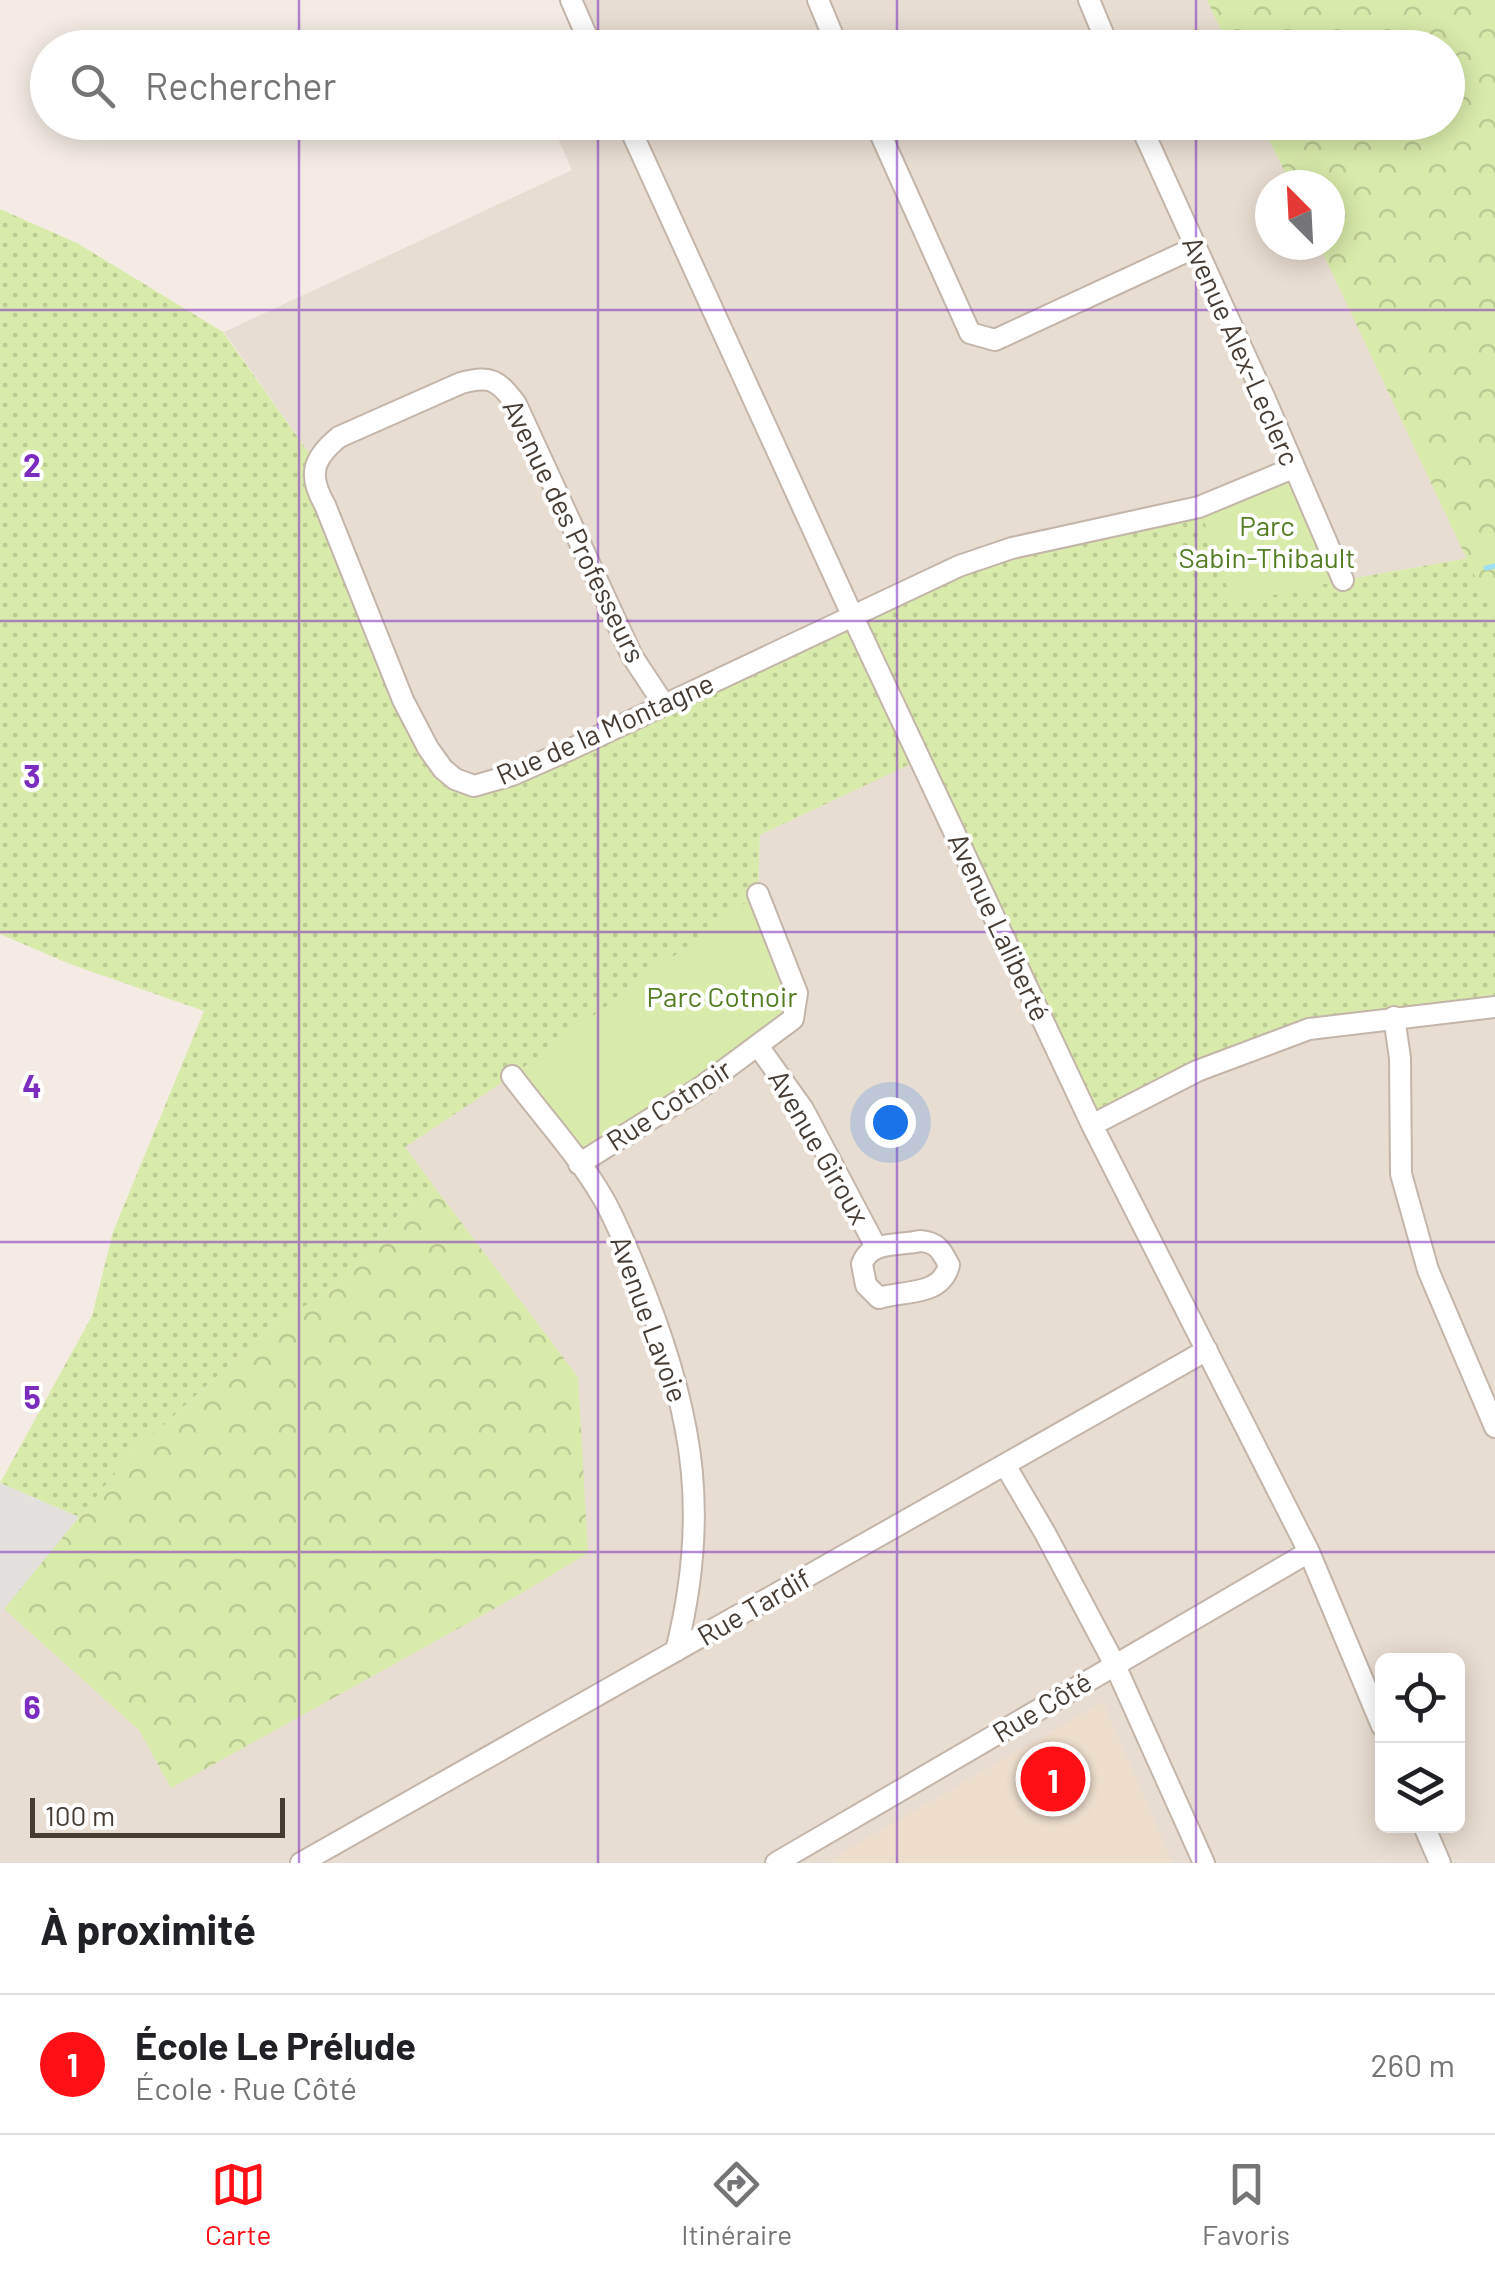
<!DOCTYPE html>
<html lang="fr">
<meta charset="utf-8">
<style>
:root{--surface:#fff;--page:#f2f2f2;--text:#202124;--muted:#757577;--line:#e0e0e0;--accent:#ff1016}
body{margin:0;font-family:Barlow,sans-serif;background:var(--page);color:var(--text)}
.controls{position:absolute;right:30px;bottom:30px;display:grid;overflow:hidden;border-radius:15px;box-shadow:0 5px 25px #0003}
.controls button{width:90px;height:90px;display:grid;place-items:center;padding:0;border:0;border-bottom:2px solid var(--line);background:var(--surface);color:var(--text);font:50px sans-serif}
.compass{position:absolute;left:1255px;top:170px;width:90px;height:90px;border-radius:50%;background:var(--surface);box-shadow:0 5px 25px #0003;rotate:336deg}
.scale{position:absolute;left:30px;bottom:25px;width:255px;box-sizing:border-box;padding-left:10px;border:5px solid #463c34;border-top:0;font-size:28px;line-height:35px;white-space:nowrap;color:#463c34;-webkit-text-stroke:8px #fff;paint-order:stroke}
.you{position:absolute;left:890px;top:1122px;width:35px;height:35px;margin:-25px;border:8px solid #fff;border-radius:50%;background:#1a73e8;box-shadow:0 0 0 15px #1a73e833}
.badge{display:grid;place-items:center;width:65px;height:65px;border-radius:50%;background:var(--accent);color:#fff;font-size:32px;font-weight:700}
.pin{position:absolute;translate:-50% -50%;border:5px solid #fff;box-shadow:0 2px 10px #0006}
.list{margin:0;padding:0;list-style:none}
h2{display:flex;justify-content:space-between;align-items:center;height:130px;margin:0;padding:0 40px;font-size:42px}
h2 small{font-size:32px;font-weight:400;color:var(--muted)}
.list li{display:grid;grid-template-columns:65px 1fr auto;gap:30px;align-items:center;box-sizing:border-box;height:140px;padding:0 40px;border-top:2px solid var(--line)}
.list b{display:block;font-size:38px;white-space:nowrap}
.list p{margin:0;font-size:32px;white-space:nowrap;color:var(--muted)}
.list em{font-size:32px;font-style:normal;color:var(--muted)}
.icon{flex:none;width:55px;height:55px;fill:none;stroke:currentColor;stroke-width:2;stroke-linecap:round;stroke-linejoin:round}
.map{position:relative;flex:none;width:1495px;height:1863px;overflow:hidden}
.search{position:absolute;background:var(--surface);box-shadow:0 5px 25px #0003;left:30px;right:30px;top:30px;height:110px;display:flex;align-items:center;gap:25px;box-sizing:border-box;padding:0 35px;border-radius:55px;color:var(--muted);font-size:38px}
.sheet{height:270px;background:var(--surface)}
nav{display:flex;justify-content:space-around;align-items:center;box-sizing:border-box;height:140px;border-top:2px solid var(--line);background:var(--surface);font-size:28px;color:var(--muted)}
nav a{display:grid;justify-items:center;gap:5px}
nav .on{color:var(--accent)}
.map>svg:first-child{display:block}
.residential{fill:#e8ddd2;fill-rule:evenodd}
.education{fill:#eedfcd}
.grass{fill:url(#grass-dots)}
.forest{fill:url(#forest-crowns)}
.park{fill:#d9ebaa}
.parking{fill:#e4e0dd}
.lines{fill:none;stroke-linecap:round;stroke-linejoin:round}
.stream{stroke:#9ce0f5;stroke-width:5}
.minor-casing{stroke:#c3b5a9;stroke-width:24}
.minor{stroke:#fff;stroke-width:20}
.grid{fill:none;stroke:#7b2cbf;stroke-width:2.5;stroke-opacity:0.55}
.labels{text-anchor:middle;stroke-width:8;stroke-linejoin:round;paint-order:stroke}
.street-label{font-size:28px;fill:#463c34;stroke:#fff}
.park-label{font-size:28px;fill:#547c23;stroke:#fff}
.grid-label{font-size:32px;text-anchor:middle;font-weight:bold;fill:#7b2cbf;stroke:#fff;stroke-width:8;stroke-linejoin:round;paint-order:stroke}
</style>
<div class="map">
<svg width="1495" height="1863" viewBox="0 0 1495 1863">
<defs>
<pattern id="grass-dots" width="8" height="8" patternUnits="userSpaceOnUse" patternTransform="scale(2.5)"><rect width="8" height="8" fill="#d9ebaa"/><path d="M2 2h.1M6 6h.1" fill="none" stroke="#bcca93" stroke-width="1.8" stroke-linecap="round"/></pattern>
<pattern id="forest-crowns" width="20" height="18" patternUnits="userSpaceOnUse" patternTransform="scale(2.5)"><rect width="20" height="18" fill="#d9ebaa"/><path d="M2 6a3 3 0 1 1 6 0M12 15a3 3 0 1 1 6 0" fill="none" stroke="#bcca93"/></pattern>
</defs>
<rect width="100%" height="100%" fill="#f4ece4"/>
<path class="residential" d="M571,0H1207L1229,47L540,48L584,29Z
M551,123H1261L1291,185H1270V245H1319L1469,558L1343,580L474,786L428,748L316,463L224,332L572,170Z
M920,759L1264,1043L1495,1007V1863H0V1614L3,1608L139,1730L578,1377L404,1147L512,1076L758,894L760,835ZM1382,1660H1458V1826H1382Z"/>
<path class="education" d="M1103,1702L1173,1863H830L836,1856Z"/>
<path class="grass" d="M0,209L77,243L223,332L316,463L428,748L474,786L922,583L1199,507L1343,580L1469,558L1495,619V1007L1309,1029L1092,1125L919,760L760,835L758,894L512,1076L405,1147L436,1189L401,1211L339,1287L276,1322L129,1457L79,1517L0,1483L92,1316L113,1232L204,1011L70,964L0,934Z"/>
<path class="forest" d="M1207,0H1495V619L1319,245H1330V185H1291L1261,123L1448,122V48L1229,47Z
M436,1189L578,1377L588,1553L522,1593L171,1788L139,1730L3,1608L129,1457L276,1322L339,1287L401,1211Z"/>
<path class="park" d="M1293,468L1343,580L1233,604L1199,507Z
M758,894L797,993L793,1019L579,1164L512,1076Z"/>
<path class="parking" d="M0,1483L79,1517L0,1614Z"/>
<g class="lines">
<path class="stream" d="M1486,568L1495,566"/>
<g class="minor-casing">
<path id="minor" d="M571,0L592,48
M818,0L838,48
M1089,0L1109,48
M627,122L853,617L1092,1125L1309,1552L1382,1726
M875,122L970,333L995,340L1196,247
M1139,122L1265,399L1343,580
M663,703L632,656L516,404C498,380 491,375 461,383L339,437C312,459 308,476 325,505L403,700L428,748L443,769L455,779L474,786L512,775L571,749L959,566L1012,548L1199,507L1293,468
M1394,1017L1400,1058L1401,1174L1428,1270L1495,1427
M758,1046L803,1109L876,1247
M512,1076C542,1116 578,1155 603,1198C620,1228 633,1263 646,1295C695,1421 709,1519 676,1651
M1092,1125L1197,1071L1309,1029L1495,1007
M579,1164L700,1088L793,1019L797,993L758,894
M920,1241C938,1242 942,1252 949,1265C941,1297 904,1290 879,1298L866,1285L862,1264C870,1240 899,1246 920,1241Z
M1005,1465L1045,1533L1114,1663L1204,1863
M1424,1826L1440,1863
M301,1863L1207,1350
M776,1863L1309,1552"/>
</g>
<use href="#minor" class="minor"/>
</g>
<path class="grid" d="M299,0V48M598,0V48M897,0V48M1196,0V48M299,122V1863M598,122V1863M897,122V1863M1196,122V1863M0,310H1495M0,621H1495M0,932H1495M0,1242H1495M0,1552H1495"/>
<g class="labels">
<g class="street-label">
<text transform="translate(1241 351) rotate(66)" y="10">Avenue Alex-Leclerc</text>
<text transform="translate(574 531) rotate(64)" y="10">Avenue des Professeurs</text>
<text transform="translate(605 729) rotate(-24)" y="10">Rue de la Montagne</text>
<text transform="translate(999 927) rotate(65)" y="10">Avenue Laliberté</text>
<text transform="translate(669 1105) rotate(-33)" y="10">Rue Cotnoir</text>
<text transform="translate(819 1147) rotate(60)" y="10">Avenue Giroux</text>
<text transform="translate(649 1319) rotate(70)" y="10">Avenue Lavoie</text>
<text transform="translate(754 1607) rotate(-30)" y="10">Rue Tardif</text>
<text transform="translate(1042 1707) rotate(-31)" y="10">Rue Côté</text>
</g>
<g class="park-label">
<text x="1267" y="536">Parc<tspan x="1267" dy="32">Sabin-Thibault</tspan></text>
<text x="722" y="1007">Parc Cotnoir</text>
</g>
</g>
<g class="grid-label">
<text x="32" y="477">2</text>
<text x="32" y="788">3</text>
<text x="32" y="1098">4</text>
<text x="32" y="1409">5</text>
<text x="32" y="1719">6</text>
</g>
</svg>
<div class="controls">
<button><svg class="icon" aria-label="locate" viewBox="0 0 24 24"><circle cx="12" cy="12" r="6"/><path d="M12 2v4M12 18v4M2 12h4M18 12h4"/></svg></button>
<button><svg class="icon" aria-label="layers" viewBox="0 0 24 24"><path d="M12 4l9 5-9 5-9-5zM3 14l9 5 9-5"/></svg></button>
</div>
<svg class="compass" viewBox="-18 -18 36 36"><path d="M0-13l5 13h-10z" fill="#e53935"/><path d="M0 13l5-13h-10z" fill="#757577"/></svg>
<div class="scale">100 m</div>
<div class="you"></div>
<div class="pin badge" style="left:1053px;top:1779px">1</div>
<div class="search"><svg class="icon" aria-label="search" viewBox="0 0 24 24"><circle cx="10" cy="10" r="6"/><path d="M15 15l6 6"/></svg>Rechercher</div>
</div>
<section class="sheet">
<h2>À proximité<small></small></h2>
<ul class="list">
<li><span class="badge">1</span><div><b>École Le Prélude</b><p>École · Rue Côté</p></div><em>260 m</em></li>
</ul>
</section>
<nav>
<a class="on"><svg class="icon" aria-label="map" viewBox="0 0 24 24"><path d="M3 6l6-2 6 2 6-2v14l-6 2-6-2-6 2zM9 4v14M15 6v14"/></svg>Carte</a>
<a><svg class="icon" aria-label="directions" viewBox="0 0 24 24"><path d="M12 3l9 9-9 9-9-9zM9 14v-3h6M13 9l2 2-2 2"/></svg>Itinéraire</a>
<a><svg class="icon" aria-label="saved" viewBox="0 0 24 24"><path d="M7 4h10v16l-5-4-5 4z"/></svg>Favoris</a>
</nav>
